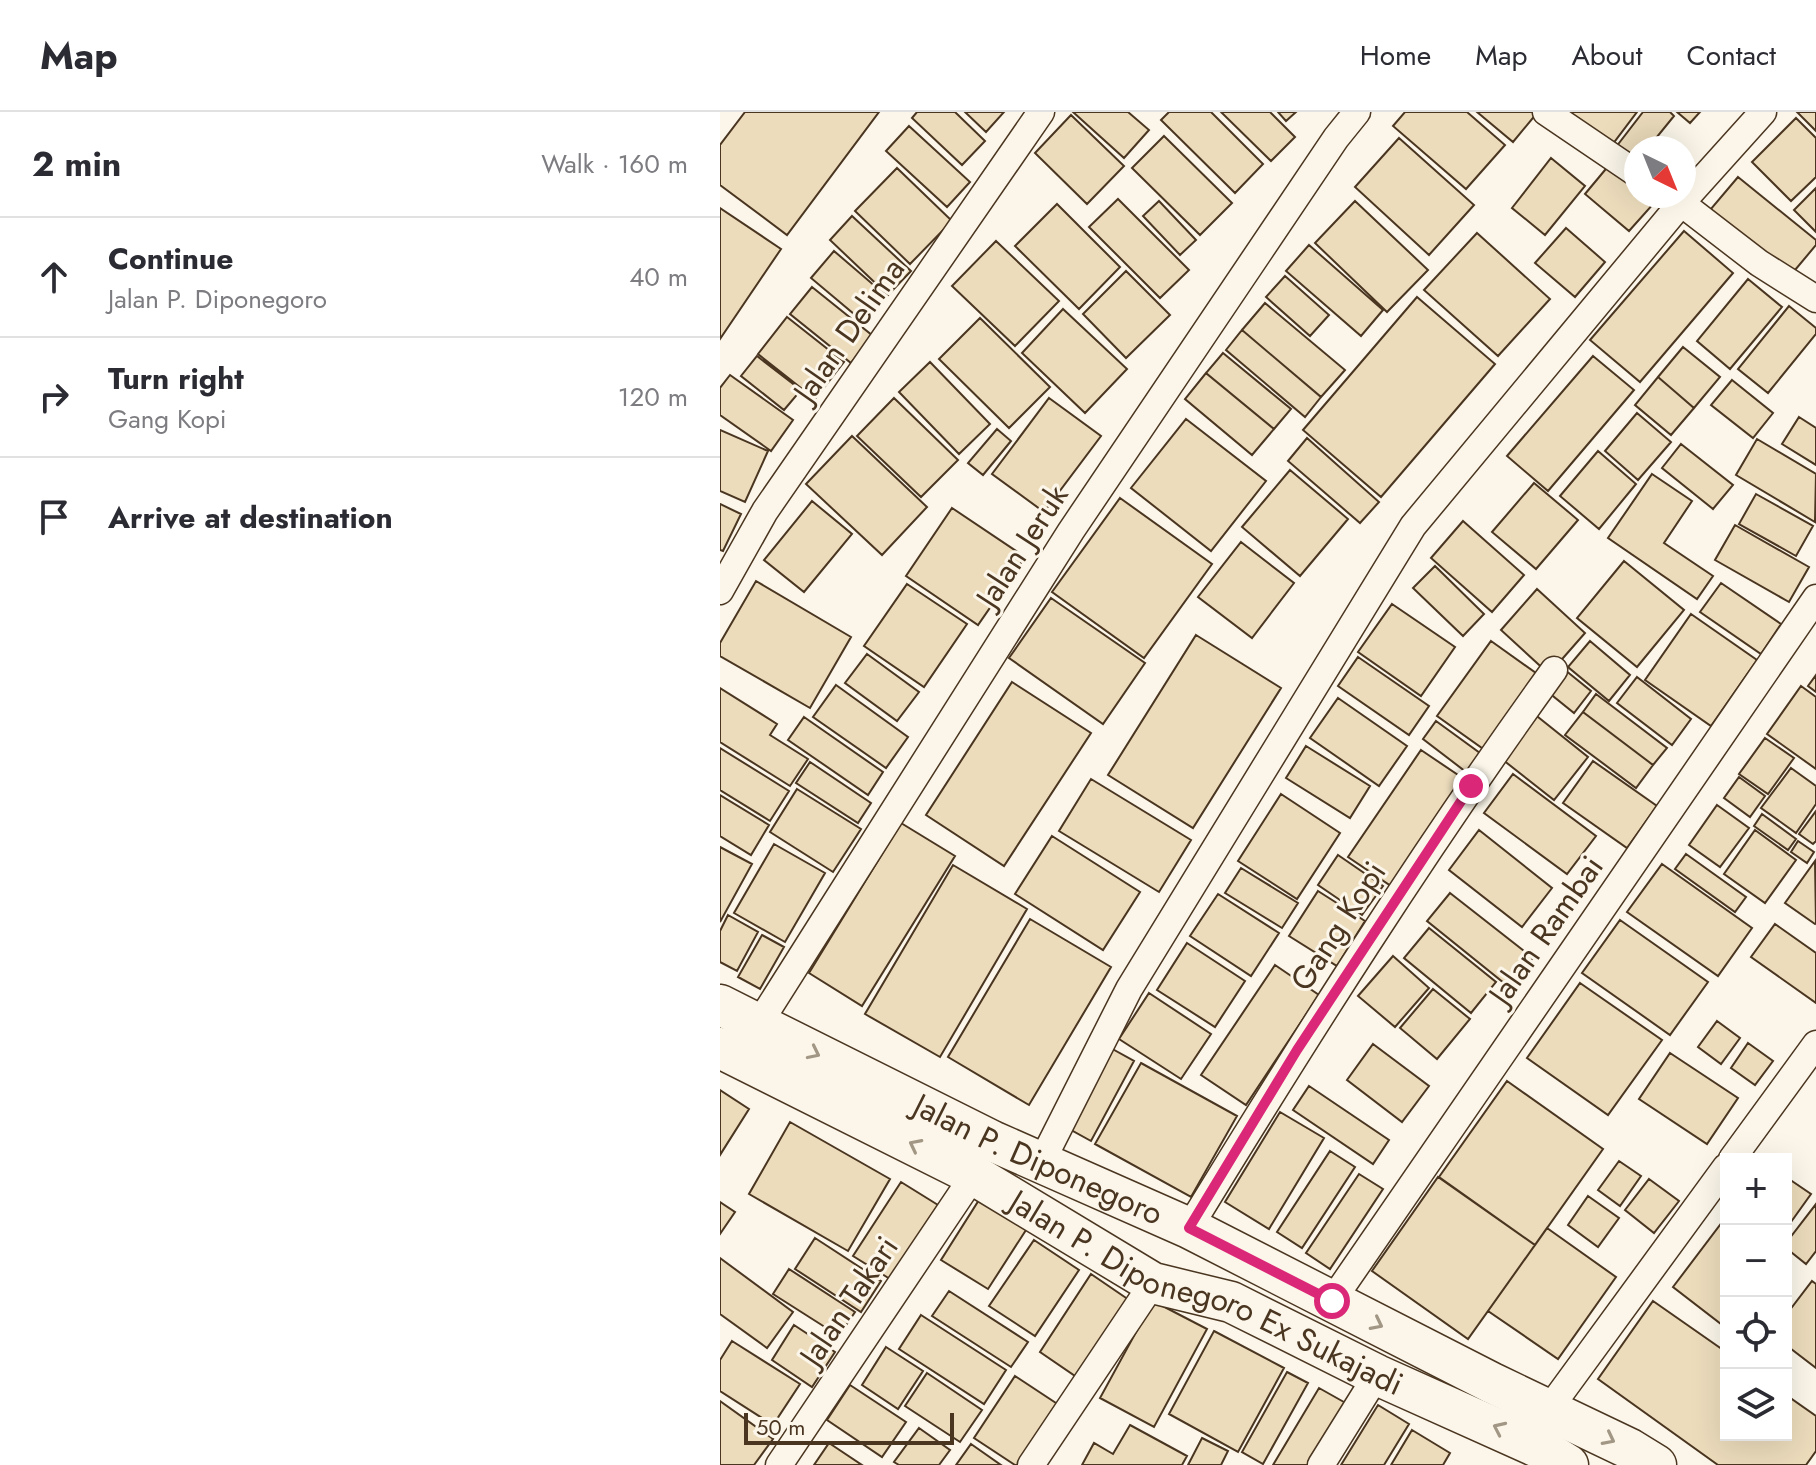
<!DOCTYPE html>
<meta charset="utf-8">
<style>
:root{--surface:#fff;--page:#f2f2f3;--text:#2b2b33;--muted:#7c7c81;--line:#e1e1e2}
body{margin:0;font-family:Jost,sans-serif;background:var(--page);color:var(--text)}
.controls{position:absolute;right:24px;bottom:24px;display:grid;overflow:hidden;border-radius:0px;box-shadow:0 8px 32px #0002}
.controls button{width:72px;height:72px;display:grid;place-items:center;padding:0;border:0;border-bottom:2px solid var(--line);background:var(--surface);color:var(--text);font:40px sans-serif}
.compass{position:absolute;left:904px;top:24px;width:72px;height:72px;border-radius:50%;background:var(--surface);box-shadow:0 8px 32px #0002;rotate:137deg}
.scale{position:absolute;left:24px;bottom:20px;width:210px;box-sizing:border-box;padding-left:8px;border:4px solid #4a3520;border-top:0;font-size:22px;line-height:28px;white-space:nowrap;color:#4a3520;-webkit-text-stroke:6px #fbf6e9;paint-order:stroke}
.stop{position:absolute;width:24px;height:24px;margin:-18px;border:6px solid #db2777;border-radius:50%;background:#fff}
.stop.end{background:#db2777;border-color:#fff;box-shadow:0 2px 8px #0008}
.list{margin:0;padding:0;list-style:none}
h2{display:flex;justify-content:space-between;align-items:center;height:104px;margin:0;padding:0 32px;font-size:34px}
h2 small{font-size:26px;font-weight:400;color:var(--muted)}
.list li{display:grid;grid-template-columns:52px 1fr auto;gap:24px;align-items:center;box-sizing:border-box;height:120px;padding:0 32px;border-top:2px solid var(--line)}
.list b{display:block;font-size:30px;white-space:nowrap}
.list p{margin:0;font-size:26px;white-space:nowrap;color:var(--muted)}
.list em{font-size:26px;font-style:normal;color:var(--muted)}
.icon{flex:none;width:44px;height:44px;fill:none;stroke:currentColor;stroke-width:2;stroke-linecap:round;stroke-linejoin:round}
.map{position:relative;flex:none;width:1096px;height:1353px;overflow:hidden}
header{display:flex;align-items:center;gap:48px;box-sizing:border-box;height:112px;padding:0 40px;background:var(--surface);border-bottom:2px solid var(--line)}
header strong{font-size:38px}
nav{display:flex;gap:44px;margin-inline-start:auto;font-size:28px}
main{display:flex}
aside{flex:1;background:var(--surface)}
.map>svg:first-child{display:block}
.building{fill:#ecdcbc;stroke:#4a3520;stroke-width:2}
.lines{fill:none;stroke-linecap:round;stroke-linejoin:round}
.minor-casing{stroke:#4a3520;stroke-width:29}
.primary-casing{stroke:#4a3520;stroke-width:43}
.minor{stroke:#fbf6e9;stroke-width:26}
.primary{stroke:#fbf6e9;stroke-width:40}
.oneway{stroke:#a29684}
.route{stroke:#db2777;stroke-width:10}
.labels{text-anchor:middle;stroke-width:6;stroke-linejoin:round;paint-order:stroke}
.street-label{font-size:32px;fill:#4a3520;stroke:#fbf6e9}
</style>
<header>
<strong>Map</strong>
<nav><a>Home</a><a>Map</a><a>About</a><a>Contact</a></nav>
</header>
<main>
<aside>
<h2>2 min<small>Walk · 160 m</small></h2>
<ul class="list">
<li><svg class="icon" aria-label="ahead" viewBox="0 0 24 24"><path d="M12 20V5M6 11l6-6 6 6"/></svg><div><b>Continue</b><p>Jalan P. Diponegoro</p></div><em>40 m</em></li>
<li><svg class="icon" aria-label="right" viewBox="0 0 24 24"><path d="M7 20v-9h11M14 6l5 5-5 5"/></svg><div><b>Turn right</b><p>Gang Kopi</p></div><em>120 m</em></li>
<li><svg class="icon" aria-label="arrive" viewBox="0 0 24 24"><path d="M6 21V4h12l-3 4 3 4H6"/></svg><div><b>Arrive at destination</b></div></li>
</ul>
</aside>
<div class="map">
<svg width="1096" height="1353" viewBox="0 0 1096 1353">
<rect width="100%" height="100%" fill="#fbf6e9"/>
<path class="building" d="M25,0H159L67,123L0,73V33Z
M197,0H235L265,29L242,53L192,6Z
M245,0H284L266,20Z
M353,0H408L429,18L404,46Z
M449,0H491L543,52L515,81L441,8Z
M501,0H550L575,25L551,49Z
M558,0H576L566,9Z
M685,0H747L785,33L746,77L673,14Z
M757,0H816L817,1L793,30Z
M848,0H917L892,33Z
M923,0H950L954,4L928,36H916V51L896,35Z
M957,0H980L970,11Z
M1077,0H1096V19Z
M351,3L404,54L367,92L315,41Z
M1076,6L1096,26V65L1071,89L1032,50Z
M189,14L250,70L227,95L166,39Z
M444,24L512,91L480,123L412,56Z
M679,26L754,93L709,143L635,75Z
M831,46L865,74L825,123L792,96Z
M890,52L916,74V84H927L935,90L909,119L865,82Z
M177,56L232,109L190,152L135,99Z
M1018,65L1096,128V133L1070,164L990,98Z
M1096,76V120L1074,98Z
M398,87L469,158L440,186L369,115Z
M439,89L476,128L460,143L423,104Z
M635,89L708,158L667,200L595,131Z
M337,92L400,155L359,197L295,134Z
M0,96L61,137L0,227Z
M132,104L191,159L168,183L110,128Z
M846,116L885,150L855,185L815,151Z
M964,119L1013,161L920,270L870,228Z
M757,121L830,187L778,244L704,178Z
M276,129L339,189L295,234L232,174Z
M589,133L663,198L641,224L566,159Z
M114,139L163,181L140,207L91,166Z
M406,159L450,203L406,246L363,202Z
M565,164L609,203L590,224L546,185Z
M1028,167L1062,195L1010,257L977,229Z
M92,175L153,224L131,251L70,202Z
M697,185L775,252L661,385L583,318Z
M545,191L625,258L601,285L522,218Z
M1069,194L1096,216V222L1048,281L1018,257Z
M343,197L407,257L365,301L302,241Z
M67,205L124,250L95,287L38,242Z
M260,206L330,275L289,316L219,247Z
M522,218L601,285L585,305L506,238Z
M963,235L1000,265L974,296L938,265Z
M503,241L571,297L554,317L486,261Z
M37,244L81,278L64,298L21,264Z
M873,244L914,278L828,379L787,344Z
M210,250L270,312L239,342L179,280Z
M486,261L554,317L532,343L465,287Z
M10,263L73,308L51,339L0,303V276Z
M938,265L974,296L951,323L915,293Z
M1012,268L1053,301L1033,326L991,293Z
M174,286L238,348L201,385L137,324Z
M329,286L381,324L324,400L272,362Z
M917,301L951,330L918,368L885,339Z
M1079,305L1096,316V353L1062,332Z
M466,307L546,369L491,439L411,376Z
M277,317L291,329L263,363L248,351Z
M0,318L48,339L25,390L0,379Z
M132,324L207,395L162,443L86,372Z
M587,326L659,390L640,411L568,349Z
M1037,327L1096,362L1095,410L1016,363Z
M961,332L1013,373L993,397L942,356Z
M878,339L916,372L879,417L840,384Z
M570,358L628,407L580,464L522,415Z
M932,362L972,389L944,431L993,464L977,487L888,426Z
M814,371L858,408L816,457L772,420Z
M1036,382L1093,414L1076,444L1019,412Z
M400,386L492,452L424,546L332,480Z
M92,389L132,422L84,480L44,448Z
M0,392L21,402L3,439L0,438Z
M232,396L305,445L258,513L186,464Z
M743,409L804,463L772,500L711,446Z
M1015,413L1089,455L1069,490L995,448Z
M521,430L574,471L532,526L478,485Z
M904,449L964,498L917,555L857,506Z
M715,454L764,502L743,524L693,476Z
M36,469L131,525L90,596L0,544V531Z
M1001,471L1061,512L1041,542L980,500Z
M187,472L247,512L204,575L144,534Z
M817,477L865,521L829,562L781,518Z
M331,486L425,551L383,612L289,546Z
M672,492L735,535L701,584L638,540Z
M971,502L1037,548L991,614L925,568Z
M476,523L561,576L473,716L388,663Z
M771,529L823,566L769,641L717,604Z
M870,529L910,563L889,589L848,555Z
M147,542L199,580L177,609L125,571Z
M638,545L709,594L689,623L618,574Z
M845,558L871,579L854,601L828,580Z
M1096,563V580L1088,574Z
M917,565L971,607L952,633L897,591Z
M292,570L371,621L284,754L206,703Z
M116,573L188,625L166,656L93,605Z
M1081,574L1096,585V657L1047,622Z
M0,576L57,612L50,623L88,647L70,674L0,630Z
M876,582L947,636L933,653L863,600Z
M618,586L687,634L659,674L590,626Z
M863,600L933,653L916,676L845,623Z
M813,601L868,645L834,688L778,644Z
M84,605L163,660L148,683L68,628Z
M716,609L764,644L750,663L703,627Z
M1045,626L1074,646L1048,682L1019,662Z
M586,634L650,674L630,706L566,666Z
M0,636L69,679L50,709L0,678Z
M701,638L747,669L674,776L628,745Z
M873,649L937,694L907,736L843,691Z
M90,650L151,691L138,711L76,671Z
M1071,656L1096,674V692L1076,721L1041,696Z
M793,662L876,724L847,762L764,701Z
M1019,665L1045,684L1030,705L1004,686Z
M371,667L471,728L439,780L339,719Z
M77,677L141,717L113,760L50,720Z
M561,682L620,721L577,787L518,749Z
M0,683L49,713L31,743L0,724Z
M997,693L1029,716L1000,755L969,733Z
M1096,699V729L1093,732L1079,722Z
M1042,702L1076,727L1068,738L1034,714Z
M181,711L235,744L142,894L89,861Z
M759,718L832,776L802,815L729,758Z
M1035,718L1076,748L1045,791L1004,762Z
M332,724L420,780L383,838L295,782Z
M1078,729L1094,740L1087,751L1071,740Z
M54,732L105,761L65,830L14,801Z
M0,735L32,752L0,810Z
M966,742L1026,785L1015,800L955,757Z
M618,743L663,774L642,803L598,773Z
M1095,749L1096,811L1095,812L1065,791Z
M942,752L1032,816L998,864L907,800Z
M233,753L307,797L220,945L145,902Z
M521,756L578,791L562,816L505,781Z
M598,779L645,809L617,854L569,824Z
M730,781L813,846L789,875L707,809Z
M498,782L559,821L531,864L470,824Z
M8,803L38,820L17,859L0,850V819Z
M310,807L391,855L309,993L228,945Z
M900,808L988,870L950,923L862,861Z
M1055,812L1096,841V891L1031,845Z
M709,816L776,870L751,901L684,846Z
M42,823L64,835L40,877L18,865Z
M467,831L525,869L495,915L437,878Z
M673,844L709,876L675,915L638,884Z
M555,853L599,883L526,993L481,963Z
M860,871L942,928L888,1003L807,946Z
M713,877L750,907L717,947L680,916Z
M429,881L491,922L461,967L399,927Z
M997,909L1020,926L1001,952L978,935Z
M1028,931L1053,949L1035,973L1011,956Z
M653,932L709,974L682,1010L627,968Z
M387,934L414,949L371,1029L344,1014Z
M950,941L1018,986L987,1032L919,987Z
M421,951L517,1004L471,1085L375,1032Z
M787,969L883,1037L815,1133L719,1065Z
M589,974L669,1028L653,1052L573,998Z
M0,978L29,997L0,1043Z
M560,1000L604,1026L549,1117L505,1090Z
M70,1010L170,1067L128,1139L29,1082Z
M610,1039L635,1055L582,1136L557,1120Z
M899,1049L921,1064L900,1094L878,1078Z
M639,1062L663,1077L610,1157L586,1141Z
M718,1065L815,1133L748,1227L652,1159Z
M1066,1065L1091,1082L1066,1117Z
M929,1067L959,1089L934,1121L905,1098Z
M181,1070L218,1093L170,1167L133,1144Z
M868,1084L899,1106L878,1135L848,1113Z
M259,1088L306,1118L268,1177L221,1148Z
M0,1090L15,1100L0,1122Z
M1096,1092V1139L1086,1152L1066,1136V1131Z
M1006,1105V1205L1001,1212L953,1175Z
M827,1116L896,1165L838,1247L768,1199Z
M95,1126L161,1169L141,1200L75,1157Z
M314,1128L359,1158L315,1224L269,1194Z
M0,1146L73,1200L47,1236L0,1202Z
M69,1157L135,1200L119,1224L53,1182Z
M371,1162L412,1190L361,1268L320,1240Z
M1092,1169L1096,1172V1256L1066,1233V1203Z
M229,1179L308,1230L291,1255L212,1204Z
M433,1189L487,1217L434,1315L380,1286Z
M933,1189L1006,1240V1323H1066V1283L1096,1304V1339L1086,1353H998L878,1267Z
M201,1203L286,1258L264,1292L179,1237Z
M74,1213L115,1240L92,1275L52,1248Z
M494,1219L564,1256L518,1340L449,1302Z
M12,1229L80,1272L53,1313L0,1279V1248Z
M166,1235L203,1259L178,1297L142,1273Z
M567,1260L588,1271L543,1352L522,1340Z
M207,1261L262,1298L240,1330L185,1294Z
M295,1264L342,1295L304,1353H295L254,1326Z
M130,1273L186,1310L162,1345L107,1308Z
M599,1276L631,1294L596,1353H553Z
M0,1289L53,1327L34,1353H0Z
M658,1293L689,1312L664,1353H621Z
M410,1313L467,1344L462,1353H362L374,1331L393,1342Z
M199,1316L230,1338L219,1353H179L174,1350Z
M692,1318L730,1341L723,1353H671Z
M482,1326L508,1339L501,1353H468Z
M109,1331L142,1353H94Z
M251,1332L281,1353H236Z"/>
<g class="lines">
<g class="minor-casing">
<path id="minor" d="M826,0L916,61
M952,84L1039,151L1096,187
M0,479L45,399L321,0
M38,913L351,419L616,26L637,0
M1012,1047L1096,932
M321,1051L409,877L693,414L962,90L1043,0
M469,1116C585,926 704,738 834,558
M612,1189L1096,486
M829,1297L1006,1055
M59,1353L254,1063
M311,1353L433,1171
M601,1353L657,1263"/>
</g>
<g class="primary-casing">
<g id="primary">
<path id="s1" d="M0,893L272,1029L469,1116L772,1271L910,1337L936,1353"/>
<path id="s2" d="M0,936L254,1063L433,1171L511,1190L657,1263L824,1338L848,1353"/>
</g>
</g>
<use href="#minor" class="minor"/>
<use href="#primary" class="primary"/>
</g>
<defs><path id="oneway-chevron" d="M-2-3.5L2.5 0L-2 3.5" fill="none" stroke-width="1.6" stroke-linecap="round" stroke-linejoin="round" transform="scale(2)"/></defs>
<g class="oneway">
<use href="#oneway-chevron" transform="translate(94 941) rotate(26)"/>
<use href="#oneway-chevron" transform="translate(195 1033) rotate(-153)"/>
<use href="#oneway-chevron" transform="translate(657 1212) rotate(27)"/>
<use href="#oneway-chevron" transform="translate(779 1316) rotate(-155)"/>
<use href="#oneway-chevron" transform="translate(889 1327) rotate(27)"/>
</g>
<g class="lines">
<path class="route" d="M612,1189L469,1116L577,938L751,674"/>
</g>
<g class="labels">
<g class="street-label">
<text transform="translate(129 218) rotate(-55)" y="11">Jalan Delima</text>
<text transform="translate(302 434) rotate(-57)" y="11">Jalan Jeruk</text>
<text transform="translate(618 814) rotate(-57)" y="11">Gang Kopi</text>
<text transform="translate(826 818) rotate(-55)" y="11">Jalan Rambai</text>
<text dy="11" stroke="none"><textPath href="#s1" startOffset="354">Jalan P. Diponegoro</textPath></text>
<text dy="11" stroke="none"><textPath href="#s2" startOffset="546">Jalan P. Diponegoro Ex Sukajadi</textPath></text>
<text transform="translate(129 1189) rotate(-56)" y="11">Jalan Takari</text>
</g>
</g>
</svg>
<div class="controls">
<button>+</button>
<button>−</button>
<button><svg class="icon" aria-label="locate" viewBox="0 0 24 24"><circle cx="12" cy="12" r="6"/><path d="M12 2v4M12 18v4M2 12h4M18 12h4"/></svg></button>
<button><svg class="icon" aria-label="layers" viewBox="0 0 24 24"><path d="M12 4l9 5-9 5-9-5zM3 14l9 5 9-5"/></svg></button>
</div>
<svg class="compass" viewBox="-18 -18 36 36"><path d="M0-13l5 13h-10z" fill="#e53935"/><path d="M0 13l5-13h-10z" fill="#7c7c81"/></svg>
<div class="scale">50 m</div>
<div class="stop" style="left:612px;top:1189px"></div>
<div class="stop end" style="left:751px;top:674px"></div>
</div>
</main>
